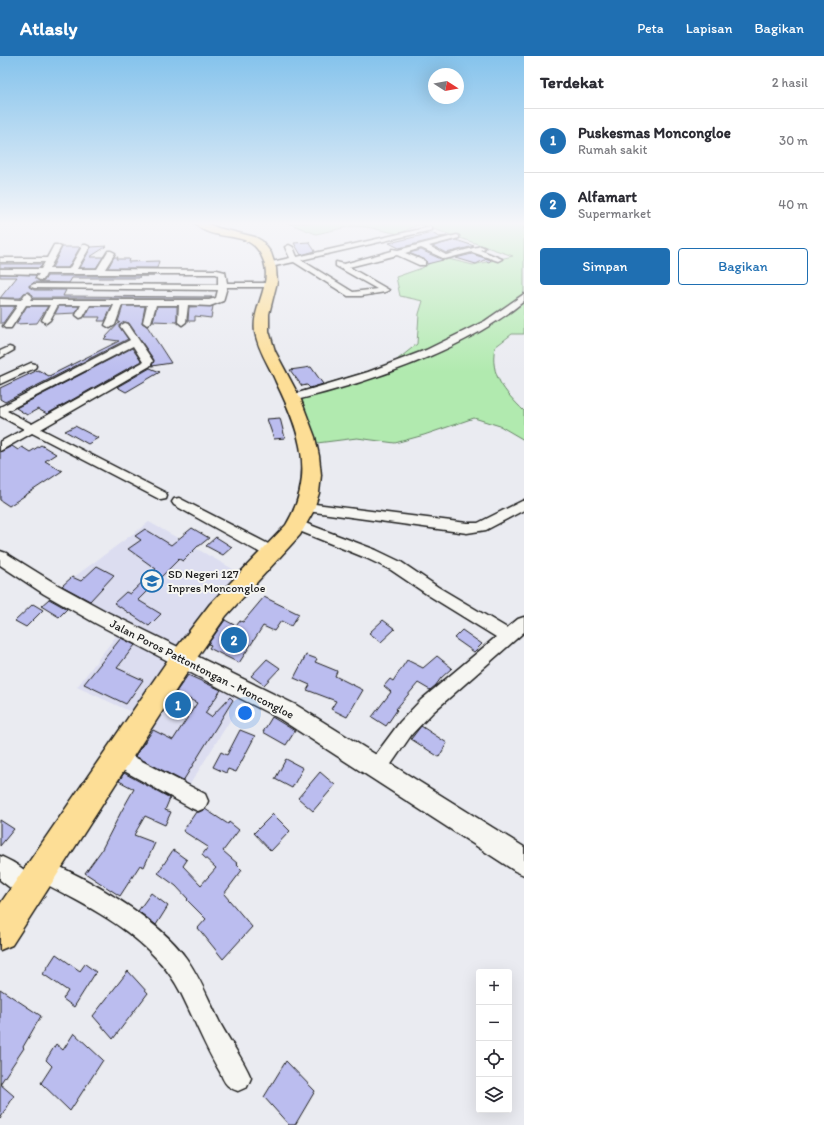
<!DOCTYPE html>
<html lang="id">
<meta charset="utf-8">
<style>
:root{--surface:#fff;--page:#f7f7f7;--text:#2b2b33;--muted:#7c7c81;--line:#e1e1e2;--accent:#1f6fb2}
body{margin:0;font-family:Itim,sans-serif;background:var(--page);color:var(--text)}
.controls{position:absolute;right:12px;bottom:12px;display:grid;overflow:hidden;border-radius:4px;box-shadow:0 4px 16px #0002}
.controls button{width:36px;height:36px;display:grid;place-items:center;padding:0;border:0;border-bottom:1px solid var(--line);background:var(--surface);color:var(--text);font:20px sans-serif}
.compass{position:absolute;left:428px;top:12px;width:36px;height:36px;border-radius:50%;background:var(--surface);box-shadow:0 4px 16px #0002;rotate:101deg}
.you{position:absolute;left:245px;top:657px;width:14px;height:14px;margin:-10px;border:3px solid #fff;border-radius:50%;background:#1a73e8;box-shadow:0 0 0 6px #1a73e833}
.badge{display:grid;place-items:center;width:26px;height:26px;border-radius:50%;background:var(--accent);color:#fff;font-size:13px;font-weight:700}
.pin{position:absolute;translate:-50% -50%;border:2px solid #fff;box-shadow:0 1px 4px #0006}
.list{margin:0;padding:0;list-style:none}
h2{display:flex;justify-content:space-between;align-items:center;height:52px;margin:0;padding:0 16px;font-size:17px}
h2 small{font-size:13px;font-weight:400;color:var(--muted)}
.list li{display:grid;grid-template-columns:26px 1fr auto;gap:12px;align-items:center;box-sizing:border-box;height:64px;padding:0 16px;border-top:1px solid var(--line)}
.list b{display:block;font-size:15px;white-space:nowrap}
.list p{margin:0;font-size:13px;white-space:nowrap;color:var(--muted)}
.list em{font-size:13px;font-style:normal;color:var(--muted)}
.actions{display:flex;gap:8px;padding:12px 16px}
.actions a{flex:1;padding:9px 0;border:1px solid var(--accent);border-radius:4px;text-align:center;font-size:14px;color:var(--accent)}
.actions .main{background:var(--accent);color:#fff}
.icon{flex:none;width:22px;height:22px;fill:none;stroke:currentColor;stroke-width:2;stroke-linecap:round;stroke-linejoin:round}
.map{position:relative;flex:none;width:524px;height:1069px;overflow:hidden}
header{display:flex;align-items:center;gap:24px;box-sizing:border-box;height:56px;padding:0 20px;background:var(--accent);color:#fff}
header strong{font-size:19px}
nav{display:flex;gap:22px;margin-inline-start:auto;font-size:14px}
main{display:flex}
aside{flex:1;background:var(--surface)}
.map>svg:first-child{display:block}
.built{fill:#dcddf0}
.green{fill:#b1eaaf;stroke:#668366}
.building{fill:#bbbdef;stroke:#1c1c1c}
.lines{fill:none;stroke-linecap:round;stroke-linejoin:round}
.minor-casing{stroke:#1c1c1c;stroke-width:3}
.tertiary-casing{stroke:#1c1c1c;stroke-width:3}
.primary-casing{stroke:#1c1c1c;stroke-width:3}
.minor{fill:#f6f6f2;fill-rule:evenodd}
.tertiary{fill:#f6f6f2;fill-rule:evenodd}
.primary{fill:#fdde96;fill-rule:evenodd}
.labels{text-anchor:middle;stroke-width:4;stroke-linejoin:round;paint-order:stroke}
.poi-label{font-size:12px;fill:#1c1c1c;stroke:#f6f6f2;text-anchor:start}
.street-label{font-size:12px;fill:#1c1c1c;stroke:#f6f6f2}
</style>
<header>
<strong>Atlasly</strong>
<nav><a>Peta</a><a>Lapisan</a><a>Bagikan</a></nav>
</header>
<main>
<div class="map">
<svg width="524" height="1069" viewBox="0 0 524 1069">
<rect width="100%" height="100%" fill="#eaebf1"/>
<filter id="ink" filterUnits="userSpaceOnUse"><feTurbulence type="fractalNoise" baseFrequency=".025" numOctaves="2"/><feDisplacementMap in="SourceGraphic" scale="8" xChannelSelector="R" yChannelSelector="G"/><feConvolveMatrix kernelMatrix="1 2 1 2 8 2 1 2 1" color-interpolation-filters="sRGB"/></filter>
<g filter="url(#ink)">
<path class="built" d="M149,466L240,517L177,593L59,532Z
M119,576L246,639L187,733L111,695L136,658L77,631Z"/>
<path class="green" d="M288,167H524V278H512L495,291C489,319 505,336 524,355V384L500,370L474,362L424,379L395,387L357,382L309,388L286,340L392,308L417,288L419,258L423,245L400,240L396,221L422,212L440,201L473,209L513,200L419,168L399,178L367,171L352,170L316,178Z"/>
<path class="building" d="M432,177L439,181L447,180L399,192L389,187Z
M456,184L474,190L446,197L433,190Z
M309,186L315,195L301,199L294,187Z
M107,190L90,201H103L96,212H80L91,191Z
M62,191H80L68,212H52Z
M421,194L443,204L427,208L426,204L409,197Z
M472,198L491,204L489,206L484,204L476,208L456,202Z
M114,201H118L117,203H129L128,206L159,205L157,212H108Z
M0,208H42L40,212H0Z
M0,218L36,219L35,222L40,226L44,225L47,220H154H140L139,222H72L69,227L34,226L29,231L34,234H66L63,240L214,241L209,242H32L33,239L28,236L24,237L20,242H0L17,221H0Z
M0,250H15L3,267H0Z
M27,250H48L37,267L16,268Z
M59,250H79L76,257L55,258Z
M91,250H112L105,265H98L100,261H85Z
M123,250H145L142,267L147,270L171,307L152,310L154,304L129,267L124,266L119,270L128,283L5,346L0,343V332L38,314L49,320L119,285L104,283L120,266H118Z
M157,250H177V266L153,265Z
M213,250L211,262L195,260V265H188L189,251Z
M132,292L141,305L47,358L38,353L27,359L16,352Z
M311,311L323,328L310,332L307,329L302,330L290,314Z
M150,312L160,316L126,336L117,331Z
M280,362L285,382L274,383L267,363Z
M75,370L98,382L88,388L65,375Z
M41,389L56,398L45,405L62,415L9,450L0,444V396L12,390L18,394L22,391L30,396Z
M192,472L209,482L199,490H198L183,505L179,503L138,544L161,558L149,570L114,547L126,536L130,538L156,513L128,493L141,484L135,480L145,473L171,489Z
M216,481L232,491L223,499L206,490Z
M97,510L114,519L90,545L62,530L72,521L81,525Z
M264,541L299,558L291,570L281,565L274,575L263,570L239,607L209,592L211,589L208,588L225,564L236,570L240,565L243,566Z
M49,543L67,553L59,561L41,550Z
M33,548L43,554L26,571L15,565Z
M383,564L395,573L381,586L369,577Z
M462,574L482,588L474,596L454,582Z
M121,582L135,589L117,612L143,624L126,648L84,628Z
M306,599L317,603L315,606L337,615L335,620L363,634L347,661L331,653L336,645L307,634L310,629L294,622Z
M437,600L452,612L441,622L436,629L430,634L418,627L396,653L397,654L386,670L372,661L391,636L384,630L390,623L393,625L407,604L423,612Z
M267,603L280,612L264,629L251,620Z
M188,619L221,634L205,657L211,661L230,641L233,644L183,725L135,700L153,674L173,684L197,647L176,636Z
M272,661L295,675L286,689L263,676Z
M421,670L447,687L439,701L411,683Z
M240,674L255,680L236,716L228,713L226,717L213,711L221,696L227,699Z
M286,703L303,712L292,732L275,723Z
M320,716L335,729L313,755L298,742Z
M124,717L170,742L165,754L171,756L165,769L145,760L134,779L155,787L144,811L140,809L120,840L85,817L101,795L121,756L134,733L119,725Z
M205,753L228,768L229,766L239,774L223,795L238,808L237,809L242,814L224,838L252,871L223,903L198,872L206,863L187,844L188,843L176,830L158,817L173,794L187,804L183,810L201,829L216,812L202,799L208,791L183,775L196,756H199Z
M273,758L290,775L271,795L254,777Z
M0,764L14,773L0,790Z
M151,837L168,850L156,869L138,855Z
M56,898L80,915L85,908L96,916L74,951L63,943L68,935L43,918Z
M128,915L148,937L113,983L93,960Z
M0,933L41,960L23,991L24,992L0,1028Z
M74,977L103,1004L70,1055L41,1027L52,1010L46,1004L56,988L63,994Z
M286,1005L315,1035L295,1069H289L264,1041Z
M0,1028L14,1040L0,1063Z"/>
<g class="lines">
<g class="minor-casing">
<path id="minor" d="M430,171L432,172V174L301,204L353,236L377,233L336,210V206L344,208L392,195V193L398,194L457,179L459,180V182L429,190L446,199L481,190L485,192L480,194L502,203L498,205L472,196L445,203L421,192L405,197L425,205V209H419L397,199L349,211L389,234L385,236L361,240H348L294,206L270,211L266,209L267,207L290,202L285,191L289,189L293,191L297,201Z
M54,189H57L61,191L49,213H69L83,189H86L90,191L77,213H97L108,195H111L115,197L105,213L217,214L225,216L227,227H271L275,229L271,231H227L223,245L210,250L188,249L186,266L182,269L178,266L179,249H156L151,266L147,269L143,266L147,249H122L115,269L110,272L105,269L114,249H90L83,261L80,262L76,259L81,249H58L50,264L46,267L42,264L50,249H26L11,272H5L3,270L18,249H0V243L21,244L25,238L28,237L32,240L30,244H209L216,242L218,234L34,232L30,230L34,228L218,229V219L216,218H46L43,224H40L36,222L39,218L0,217V213H41L45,206H0V202H47Z
M524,238V245C464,295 367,327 292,345L287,342L288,340L368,316L426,294L485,265Z
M125,267L128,268L153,305L150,310L41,373L166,437L167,440L166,443L161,444L32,377L0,395V386L24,373L0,360V351L130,284L120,270ZM133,290L143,306L32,368L7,355Z
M9,291L12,292L14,294L0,302V295Z
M31,307L35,308L36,310L35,312L0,328V321Z
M179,442L278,493L280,497L278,501L273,502L268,501L174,449L172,446L174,443Z
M524,444V454L486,474L467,477L307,455L302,454L300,451L302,448L307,447L467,467H478Z
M297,464L376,494L401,506L438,531L507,572L518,563L524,561V576L433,656L412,678L385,717L378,720L371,717L369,711L371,705L400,666L421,644L496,581L428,539L391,514L366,502L292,472L290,469L292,466Z
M117,692L205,738L208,745L205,752L198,755L191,752L110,707L108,701L110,695Z
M0,800C14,806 34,818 40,832L37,840L29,843L21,840L0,824Z
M42,803C86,821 159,863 186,902C201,923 210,947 221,969C231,987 243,1003 251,1022L247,1031L238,1035C235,1034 232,1033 230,1031C225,1029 222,1021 220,1016C205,991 194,963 181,937C152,880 88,850 34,822L31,814L34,806Z"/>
</g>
<g class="tertiary-casing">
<path id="tertiary" d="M0,495L6,497L56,528L109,557L296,649L524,791V819L515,815L280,663L95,567L44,538L0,509Z"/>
</g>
<g class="primary-casing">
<path id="primary" d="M195,167H206L218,172L255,181L262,185L271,197L276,212L277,226L269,258V275L275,295L301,344L315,381L319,400L321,419L319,437L313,456L300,479L226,560L192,609L12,889L0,894V848L174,595L210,548L286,469C316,419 300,375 276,326C269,309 258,294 255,276C251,247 279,224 258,194C244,174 210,186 195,167Z"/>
</g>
<use href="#minor" class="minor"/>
<use href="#tertiary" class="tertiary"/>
<use href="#primary" class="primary"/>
</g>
</g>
<linearGradient id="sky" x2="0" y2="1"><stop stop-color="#85c3ec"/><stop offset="0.53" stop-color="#f6f6f9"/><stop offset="1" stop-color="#f6f6f9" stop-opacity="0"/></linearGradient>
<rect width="524" height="316" fill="url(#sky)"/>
<defs>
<g id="school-ring" transform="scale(1.15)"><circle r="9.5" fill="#f6f6f2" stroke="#1f6fb2" stroke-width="1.5"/><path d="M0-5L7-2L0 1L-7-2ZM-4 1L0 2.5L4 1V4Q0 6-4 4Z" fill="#1f6fb2"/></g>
</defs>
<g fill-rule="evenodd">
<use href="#school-ring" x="152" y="525"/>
</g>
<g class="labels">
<g class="poi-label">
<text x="168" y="522">SD Negeri 127<tspan x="168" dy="14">Inpres Moncongloe</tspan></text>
</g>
<g class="street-label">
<text transform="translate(202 613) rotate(27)" y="4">Jalan Poros Pattontongan - Moncongloe</text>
</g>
</g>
</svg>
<div class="controls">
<button>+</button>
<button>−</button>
<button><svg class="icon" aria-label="locate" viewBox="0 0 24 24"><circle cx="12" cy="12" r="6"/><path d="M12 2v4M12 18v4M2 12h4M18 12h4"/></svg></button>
<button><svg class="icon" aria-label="layers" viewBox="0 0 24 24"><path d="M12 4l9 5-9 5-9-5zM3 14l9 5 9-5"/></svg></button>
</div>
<svg class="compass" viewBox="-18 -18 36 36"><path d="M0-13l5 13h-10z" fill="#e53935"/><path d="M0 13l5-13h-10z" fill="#7c7c81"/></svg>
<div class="you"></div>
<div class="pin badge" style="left:178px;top:649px">1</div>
<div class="pin badge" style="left:234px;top:584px">2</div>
</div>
<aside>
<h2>Terdekat<small>2 hasil</small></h2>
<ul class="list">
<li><span class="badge">1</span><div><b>Puskesmas Moncongloe</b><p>Rumah sakit</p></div><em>30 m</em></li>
<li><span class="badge">2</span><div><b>Alfamart</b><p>Supermarket</p></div><em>40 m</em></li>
</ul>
<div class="actions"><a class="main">Simpan</a><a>Bagikan</a></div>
</aside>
</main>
